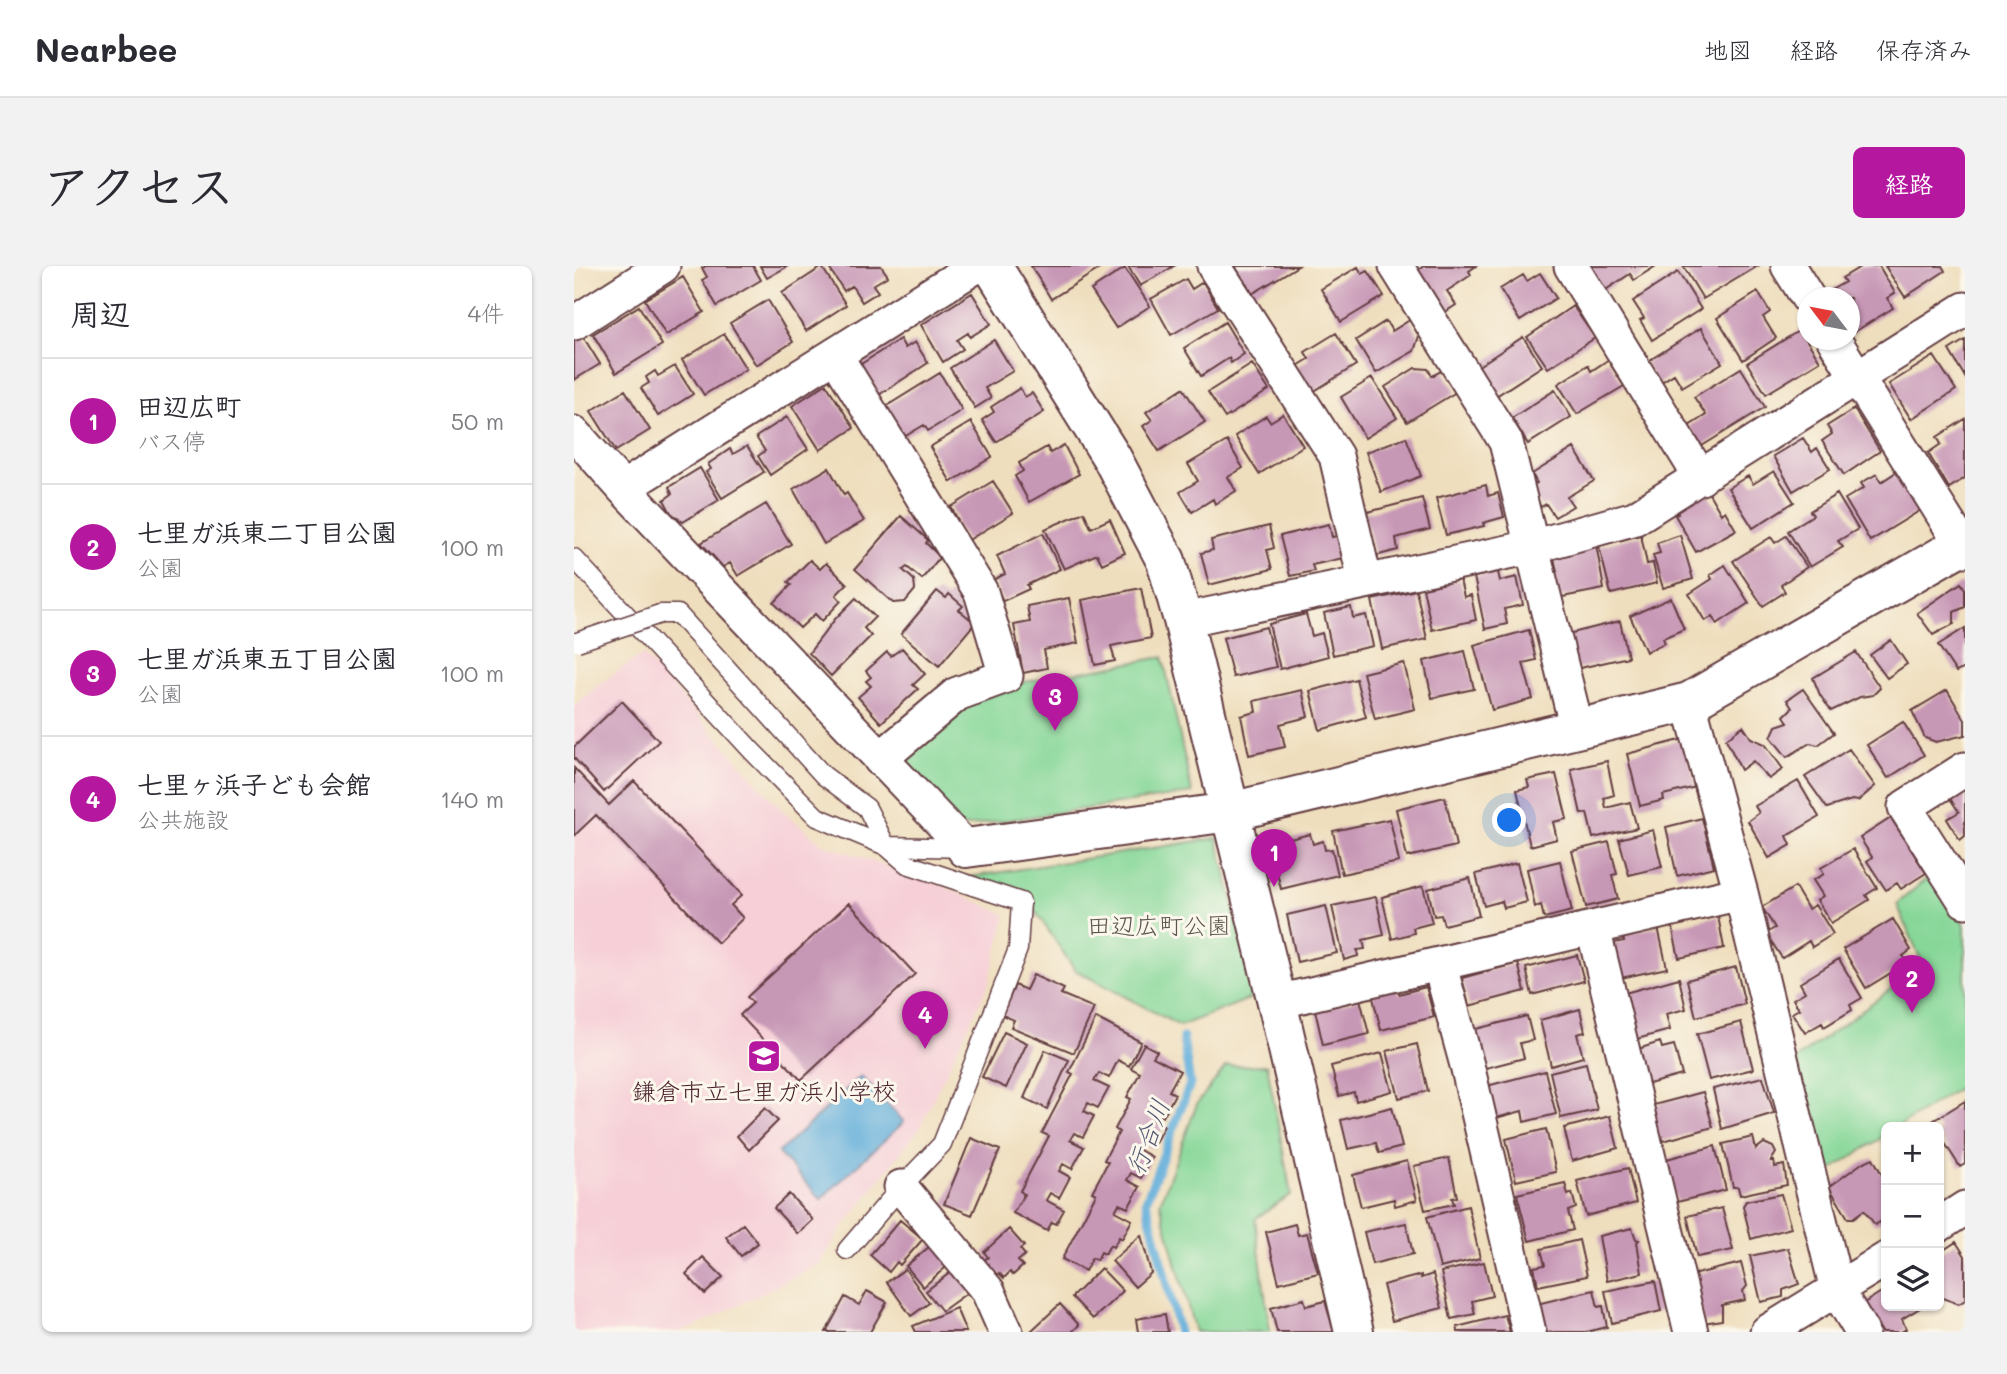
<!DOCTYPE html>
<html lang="ja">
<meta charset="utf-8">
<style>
:root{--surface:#fff;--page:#f2f2f3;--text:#2b2b33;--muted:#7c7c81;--line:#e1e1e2;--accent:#b5179e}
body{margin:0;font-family:Mali,"Klee One",sans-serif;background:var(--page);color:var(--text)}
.controls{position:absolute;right:21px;bottom:21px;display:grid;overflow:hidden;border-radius:10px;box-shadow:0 2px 5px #0004}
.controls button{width:63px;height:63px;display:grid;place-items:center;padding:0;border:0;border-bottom:2px solid var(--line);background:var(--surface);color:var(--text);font:35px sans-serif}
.compass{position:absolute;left:1223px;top:21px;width:63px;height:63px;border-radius:50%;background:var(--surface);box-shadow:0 2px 5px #0004;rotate:302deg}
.you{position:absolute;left:936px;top:555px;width:24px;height:24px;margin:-18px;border:5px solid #fff;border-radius:50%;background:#1a73e8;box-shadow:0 0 0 10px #1a73e833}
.badge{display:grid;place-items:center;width:46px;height:46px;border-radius:50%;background:var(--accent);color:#fff;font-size:23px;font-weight:700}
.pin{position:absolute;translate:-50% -58px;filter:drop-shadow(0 2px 4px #0008)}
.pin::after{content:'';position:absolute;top:37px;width:24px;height:21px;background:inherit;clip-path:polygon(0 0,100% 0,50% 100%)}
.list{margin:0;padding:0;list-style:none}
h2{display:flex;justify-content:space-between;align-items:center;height:91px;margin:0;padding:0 28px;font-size:30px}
h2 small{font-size:23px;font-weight:400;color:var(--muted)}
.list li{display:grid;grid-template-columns:46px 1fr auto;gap:21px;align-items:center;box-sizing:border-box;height:126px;padding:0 28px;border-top:2px solid var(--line)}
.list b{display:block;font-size:26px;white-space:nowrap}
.list p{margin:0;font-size:23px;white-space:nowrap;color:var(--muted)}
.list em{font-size:23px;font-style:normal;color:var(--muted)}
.icon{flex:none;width:38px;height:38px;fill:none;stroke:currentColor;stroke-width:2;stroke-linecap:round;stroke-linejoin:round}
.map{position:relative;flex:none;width:1391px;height:1066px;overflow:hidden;border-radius:10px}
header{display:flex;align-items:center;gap:42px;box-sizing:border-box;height:98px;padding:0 35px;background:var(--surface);border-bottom:2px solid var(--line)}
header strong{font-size:33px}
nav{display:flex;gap:38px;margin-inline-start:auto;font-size:24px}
.intro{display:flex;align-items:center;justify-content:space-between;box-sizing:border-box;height:168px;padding:0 42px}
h1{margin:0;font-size:49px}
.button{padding:18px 32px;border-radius:10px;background:var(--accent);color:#fff;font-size:24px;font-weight:700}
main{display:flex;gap:42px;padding:0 42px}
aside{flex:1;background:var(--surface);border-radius:10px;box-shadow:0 2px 5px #0004}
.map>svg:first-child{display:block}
.built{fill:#f6cfd7}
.green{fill:#86d798;stroke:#687b62;stroke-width:2}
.water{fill:#61adda;stroke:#566682;stroke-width:2}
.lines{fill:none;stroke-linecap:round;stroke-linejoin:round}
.stream{stroke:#61adda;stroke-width:9}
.building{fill:#c797b6}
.service-casing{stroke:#633c41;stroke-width:21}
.minor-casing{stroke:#633c41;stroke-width:37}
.tertiary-casing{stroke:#633c41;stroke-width:42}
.service{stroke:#fff;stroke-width:18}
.minor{stroke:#fff;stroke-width:33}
.tertiary{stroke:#fff;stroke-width:38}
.service-bridge-casing{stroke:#633c41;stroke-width:21;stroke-linecap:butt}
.service-bridge{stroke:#fff;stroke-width:18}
.labels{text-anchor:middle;stroke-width:6;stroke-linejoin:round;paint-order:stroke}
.park-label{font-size:24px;fill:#5c564c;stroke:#fbf7ec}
.poi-label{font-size:24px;fill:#4a1f2b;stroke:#fbf7ec}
.water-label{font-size:26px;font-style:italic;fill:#535871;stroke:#fbf7ec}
</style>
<header>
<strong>Nearbee</strong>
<nav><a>地図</a><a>経路</a><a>保存済み</a></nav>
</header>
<div class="intro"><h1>アクセス</h1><a class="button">経路</a></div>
<main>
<aside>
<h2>周辺<small>4件</small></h2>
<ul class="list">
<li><span class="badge">1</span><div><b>田辺広町</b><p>バス停</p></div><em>50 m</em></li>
<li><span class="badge">2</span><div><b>七里ガ浜東二丁目公園</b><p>公園</p></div><em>100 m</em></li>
<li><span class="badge">3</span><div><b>七里ガ浜東五丁目公園</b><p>公園</p></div><em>100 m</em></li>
<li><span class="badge">4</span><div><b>七里ヶ浜子ども会館</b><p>公共施設</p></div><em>140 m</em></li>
</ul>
</aside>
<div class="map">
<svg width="1391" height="1066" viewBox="0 0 1391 1066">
<rect width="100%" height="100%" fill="#fbf7ec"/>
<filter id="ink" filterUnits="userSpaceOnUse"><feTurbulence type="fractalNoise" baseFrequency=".0143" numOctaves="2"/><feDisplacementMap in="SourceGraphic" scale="14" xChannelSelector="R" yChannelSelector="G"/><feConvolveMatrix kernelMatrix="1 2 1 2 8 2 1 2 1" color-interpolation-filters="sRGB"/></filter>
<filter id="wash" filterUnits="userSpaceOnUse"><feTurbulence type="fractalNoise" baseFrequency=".00686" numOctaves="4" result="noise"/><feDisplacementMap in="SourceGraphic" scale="28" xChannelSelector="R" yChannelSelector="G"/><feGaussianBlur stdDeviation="1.57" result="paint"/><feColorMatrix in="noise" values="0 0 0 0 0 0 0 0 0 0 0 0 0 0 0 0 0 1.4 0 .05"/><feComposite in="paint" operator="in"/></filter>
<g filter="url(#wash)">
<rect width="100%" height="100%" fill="#efdebd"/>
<path class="built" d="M69,388L207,543L248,578L367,619L432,649L415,717L345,863L264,968L246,998L120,1061L103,1066H0V440L27,417Z"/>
<path class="green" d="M589,391L618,527L387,561L324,495L392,434L446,417Z
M643,572L683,730L606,760L501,704L460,643L396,611Z
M1359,607L1391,659V818L1324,861H1312V869L1248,910L1220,795L1349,699L1323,638Z
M693,799L717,928L681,953L696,1066H621L586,937L623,838L652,800Z"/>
<path class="water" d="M287,810L330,856L247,933L204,887Z"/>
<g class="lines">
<path class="stream" d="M605,1066L572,935L616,818L609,772"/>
</g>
<g id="blocks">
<path class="building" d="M132,0H179L187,14L143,40L128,14L133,11L128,2Z
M186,0H214L193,12Z
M257,0H307L314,10L299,19L304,26L288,36L278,20L270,25L255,2Z
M457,0H530L477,33Z
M554,0H600L566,20Z
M661,0H724L678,28Z
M850,0H902L895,5L897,9L873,25L882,39L868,48L841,6Z
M1020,0H1082L1060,14L1056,8L1030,25L1016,3Z
M1109,0H1184L1129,33Z
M1288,0H1305L1321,27L1313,32L1319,42L1277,68L1276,32H1255L1252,27L1271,16L1268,12Z
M1311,0H1368L1371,5L1331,31Z
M248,1L272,39L232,65L208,27Z
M784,1L788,8L794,5L810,30L767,56L747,23Z
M551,2L576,40L542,62L517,24Z
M1104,6L1127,43L1078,74L1066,54L1070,52L1059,35Z
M966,7L982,32L946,55L926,23L949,9L953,15Z
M109,11L130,46L92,69L71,34Z
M612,13L618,23L629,16L644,42L597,69L577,33Z
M1184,26L1196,46L1189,51L1202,72L1169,94L1143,52Z
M398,27L417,58L396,71L394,67L383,74L389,83L369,96L347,59Z
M194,34L219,76L182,99L156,57Z
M65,40L88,79L42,107L19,68Z
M999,40L1021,72L974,102L953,71Z
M836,54L845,70L840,85L802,107L782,74L812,55L818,65Z
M651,56L670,88L657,97L655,92L627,110L610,82Z
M1127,62L1148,97L1108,121L1100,108L1084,118L1071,97Z
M1226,64L1246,95L1192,128L1173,97Z
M762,67L782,99L737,127L722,101L735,93L731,86Z
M150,68L172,103L130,129L108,94Z
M8,69L26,98L0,114V74Z
M949,71L968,100L922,130L903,101Z
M326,73L331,82L341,76L354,97L303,130L284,100Z
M420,74L439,105L411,122L417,132L401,142L376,102Z
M1391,74V111L1375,84Z
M1360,90L1382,124L1337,153L1315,118Z
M1034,94L1050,120L1003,148L984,118L1014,99L1017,105Z
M678,98L695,124L651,152L634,126Z
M101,100L119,128L84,150L67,122L75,117L72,111L81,105L84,110Z
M841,102L854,103L858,110L869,104L882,126L833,156L811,121Z
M1167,102L1191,141L1128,180L1115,160L1132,149L1120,131Z
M366,107L388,144L354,165L350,159L330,171L311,141Z
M798,112L823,152L791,172L767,131Z
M252,118L280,162L246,184L218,140Z
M446,122L451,131L458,127L470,146L422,176L408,154L420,146L417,141Z
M609,122L631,156L585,185L569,160L578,154L572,146Z
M51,124L76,164L42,185L17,145Z
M981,124L997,151L954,178L938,152Z
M1280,143L1306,185L1270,209L1248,175L1258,168L1253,160Z
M709,148L729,180L685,208L661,170L692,150L696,156Z
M213,151L234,183L196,209L184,190L191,185L182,171Z
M1391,153V212L1375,222L1354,187L1367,178L1363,171Z
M397,156L418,191L377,216L356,181Z
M832,171L847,210L807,226L792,186Z
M1229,172L1238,186L1243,182L1256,203L1219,225L1199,190Z
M653,175L669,202L654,211L662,225L641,238L639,233L618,246L606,226L624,215L614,198Z
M490,179L505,208L455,236L441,210L449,205L445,197L473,181L476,187Z
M173,180L190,206L148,232L132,206L137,203L134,198L156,183L159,188Z
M1000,182L1020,215L993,231L999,240L981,251L972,238L967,241L955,222L963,217L958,208Z
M126,202L145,234L109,256L97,247L90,234L98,228L95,221Z
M255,202L270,229L273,227L290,255L250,278L219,223Z
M1200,205L1220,236L1179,262L1154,222L1174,210L1179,218Z
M1324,205L1347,244L1296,275L1271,233L1290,222L1287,217L1303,208L1307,216Z
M419,215L439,247L393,275L381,256L384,254L377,241Z
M912,219L914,230L924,227L930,251L909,257L910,260L872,269L862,232Z
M1133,224L1147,248L1151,245L1162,264L1122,286L1101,249L1104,248L1101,242Z
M1263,228L1284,263L1264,275L1269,281L1236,301L1214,265L1239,249L1236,245Z
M848,232L856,263L822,272L824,284L801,290L790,247Z
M192,238L217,278L164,310L156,297L149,301L127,277Z
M510,246L517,262L536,253L551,287L528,298L523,288L490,303L471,263Z
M327,250L354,274L352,277L366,291L348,313L333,301L329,304L340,314L341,324L331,336L319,337L281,303Z
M755,258L758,271L763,270L769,292L738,299L740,305L716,310L706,270Z
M695,260L700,282L693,284L698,303L635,319L627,287L639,284L637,274Z
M469,267L486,303L453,319L455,323L429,335L419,314L431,308L423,290Z
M1067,269L1073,298L1079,297L1083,317L1037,328L1025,280Z
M1106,269L1119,313L1089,322L1079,289L1086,287L1083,277Z
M1212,270L1233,301L1207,319L1211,326L1189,340L1159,295L1197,271L1201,277Z
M1022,278L1030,323L983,332L978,306L983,305L980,292L998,288L997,283Z
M236,294L246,303L252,297L273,318L262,329L267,335L248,355L241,348L226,362L200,337L217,319L214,316Z
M1151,299L1175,337L1143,358L1139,350L1131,355L1115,328L1138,313L1136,309Z
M924,306L926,315L943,311L949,339L930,343L933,358L911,363L900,311Z
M886,314L890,331L897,329L902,354L858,364L849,322Z
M1387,317L1391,323V341L1380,346V358L1359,369L1343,347Z
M567,322L577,372L537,380L541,395L521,399L508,334Z
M842,324L853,373L808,383L798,334Z
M363,325L372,332L375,328L389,340L385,344L401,357L365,400L327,368Z
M282,332L301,351L290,362L297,370L257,410L235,387L262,352Z
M495,332L504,377L470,384L473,402L449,407L440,359L456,356L453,340Z
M1097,332L1110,363L1089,372L1091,377L1072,386L1056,350Z
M777,341L779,352L792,349L799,380L759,389L750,347Z
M732,348L738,370L748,367L754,390L706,403L695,358Z
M1046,355L1054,391L1002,403L994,368Z
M692,361L702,401L659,411L649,372Z
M1391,362V402L1382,406L1364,379Z
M955,364L962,394L949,397L959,433L918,444L900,379Z
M1317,374L1333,398L1313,412L1296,389Z
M328,382L351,408L339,419L344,423L307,457L284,431L297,420L292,415L297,411L292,405L313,386L317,390Z
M891,385L900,423L858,432L850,395Z
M1282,386L1306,422L1299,429L1286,431L1257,445L1246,429L1239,412Z
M830,397L841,443L801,453L789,407Z
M782,413L792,451L746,464L736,425Z
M1229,423L1260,467L1244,479L1236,477L1213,491L1197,471L1202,460L1214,456L1210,450L1218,442L1213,434Z
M728,424L734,451L706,458L711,481L675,489L667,450L682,446L680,435Z
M1373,424L1391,454V469L1362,476L1351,472L1338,445Z
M48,435L85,475L30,526L0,492V481Z
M1329,456L1350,489L1314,512L1293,479Z
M1169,460L1177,472L1191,478L1209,503L1195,513L1179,495L1167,504L1152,473Z
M1110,473L1122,521L1089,529L1090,534L1066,540L1053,488Z
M1275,483L1301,520L1284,535L1278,534L1253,542L1231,511Z
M1033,495L1040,529L1030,532L1032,542L1056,536L1063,562L1019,572L1013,547L1007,548L997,503Z
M0,502L35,539L60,515L168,629L157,639L169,652L144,677L22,549L0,570Z
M982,508L993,553L979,556L983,573L956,580L943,524L955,521L953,514Z
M1224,515L1245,551L1213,570L1217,579L1195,592L1174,555L1185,547L1181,540Z
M1391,517V570L1386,574L1373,553L1385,546L1373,528Z
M871,531L882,580L833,591L822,543Z
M1128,552L1140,601L1103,610L1092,561Z
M1317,552L1352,607L1327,623L1323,617L1312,624L1293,595L1298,591L1286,572Z
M816,553L825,596L768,608L759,565Z
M1079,564L1088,601L1055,609L1045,573Z
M736,568L739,578L749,575L751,584L758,583L764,609L707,623L696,578Z
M1035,576L1043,608L1038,609L1044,633L1012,641L998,585Z
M1279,583L1303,622L1292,629L1295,634L1257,657L1243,634L1249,630L1239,614L1250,608L1247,602Z
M986,595L998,645L970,652L967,639L961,641L953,603Z
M943,597L953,636L930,642L928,635L910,640L902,608Z
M896,612L905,650L870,659L867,649L860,650L854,623Z
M849,620L858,657L839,662L840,667L818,673L808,631Z
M1221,621L1234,643L1241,639L1259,668L1238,681L1235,675L1208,692L1192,667L1201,662L1188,641Z
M802,631L810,669L789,674L791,683L783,684L784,690L770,694L758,640Z
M275,637L341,708L227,814L166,749L179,737L173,731Z
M752,640L763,687L723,696L713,649Z
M1144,650L1150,682L1105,692L1098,660Z
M1319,653L1337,684L1329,690L1333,697L1292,722L1269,683Z
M1084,661L1093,702L1042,713L1035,678L1050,675L1048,668Z
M1003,689L1010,715L958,729L952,702Z
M1265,693L1288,732L1276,739L1278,744L1250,761L1248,757L1231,767L1218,747L1225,743L1219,733L1231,726L1226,717Z
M944,697L951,725L895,740L888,712Z
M1162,701L1171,738L1122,751L1113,714Z
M459,709L490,723L487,728L520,742L500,787L437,761L440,754L428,749L441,719L452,724Z
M1105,712L1112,743L1092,748L1096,764L1063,773L1051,727Z
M852,721L860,751L807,764L798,728L823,722L825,728Z
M786,733L795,768L749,779L741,744Z
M1006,743L1011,766L1003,768L1009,791L977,800L966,754Z
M953,750L959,774L946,777L950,792L908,803L898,764Z
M522,752L567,776L555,800L544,794L535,812L525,807L520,815L535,822L524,842L514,837L510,845L520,850L509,871L500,867L496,874L510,881L498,903L489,898L485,905L496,911L485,932L476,927L472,934L490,944L482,958L478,956L473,965L439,947L450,928L446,925L475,870L468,867L499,808L495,806Z
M1167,756L1179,803L1135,814L1123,768Z
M430,766L453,777L432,822L408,811Z
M1086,776L1088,782L1100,779L1108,809L1071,819L1061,784Z
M570,778L583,785L579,791L606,805L595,825L601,828L589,851L580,847L577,853L590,860L578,882L568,877L564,883L578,891L567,912L557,907L553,914L566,921L554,942L545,938L541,945L558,954L548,973L545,971L539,981L536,979L531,988L527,986L523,994L518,992L511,1005L488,993L522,928L518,926L534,896L530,894L545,866L541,863L557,833L553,831L566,807L557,802Z
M843,778L854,825L825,832L813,785Z
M471,784L495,794L473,843L450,832Z
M808,787L818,825L782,835L780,826L765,830L757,800Z
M1012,797L1023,844L987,852L976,806Z
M971,805L982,848L950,856L948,845L918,853L909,821Z
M1189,811L1200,847L1148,863L1139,823Z
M1129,826L1139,861L1086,876L1076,840Z
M1391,835V898L1386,901L1365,868V861H1361L1357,856Z
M818,841L828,881L805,887L802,877L774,883L767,854Z
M191,842L204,855L175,884L163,870Z
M1036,850L1044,882L998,895L990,862Z
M972,863L982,906L942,915L932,873Z
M1179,871L1182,883L1190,877L1199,881L1202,887L1197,895H1200L1201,901L1210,899L1213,919L1166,929L1164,921H1159L1149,878Z
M397,872L426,884L398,949L370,938Z
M1141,880L1152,924L1103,936L1089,894Z
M875,892L883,931L878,932L880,938L851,944L840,900Z
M1299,892L1312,916V952L1301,959L1290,944L1279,952H1274L1255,921L1288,897Z
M833,895L843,934L821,940L820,933L787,941L779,909Z
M1054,902L1062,937L1012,950L1003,915Z
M991,917L994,929L998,927L1002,942L994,945L999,964L955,975L943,928Z
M215,928L239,954L224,968L200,942Z
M1207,928L1217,962L1177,973L1169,940L1172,935Z
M894,940L906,992L866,1002L853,951Z
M1148,942L1159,984L1123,991L1113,950Z
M326,954L349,973L326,999L323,996L315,1006L296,989Z
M832,957L839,988L798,998L790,966Z
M169,958L184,977L167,990L152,971Z
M721,958L724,969L733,967L744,1007L705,1017L692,966Z
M1058,962L1062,973L1065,974L1063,976L1068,1007L1033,1015L1025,970Z
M435,963L450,980L446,983L451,989L444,995L449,1000L439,1009L436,1006L430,1012L425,1007L421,1012L407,997L414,991L410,986Z
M567,969L577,1007L561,1021L538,995Z
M1005,974L1013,1010L964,1020L960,1001L971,999L967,983Z
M361,976L378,996L349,1021L332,1000Z
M1382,976L1391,990V1034L1385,1038L1368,1032L1365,1027V987Z
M1214,982L1225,1018L1209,1024V1031L1187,1036L1176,990Z
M129,991L149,1011L131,1028L112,1008Z
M910,996L918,1030L898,1035L901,1048L877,1053L867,1006Z
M1167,997L1173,1020L1169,1025L1171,1034L1148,1039V1054L1129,1057L1118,1009Z
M527,1002L549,1025L519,1053L498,1031Z
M331,1003L355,1037L337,1050L313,1016Z
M381,1003L397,1024L368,1045L352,1025Z
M859,1008L868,1042L818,1055L809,1019L847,1009V1012Z
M1081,1015L1087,1045L1038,1057L1031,1025Z
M1312,1023V1040H1349L1328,1053L1332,1063L1327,1066H1308L1290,1037Z
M1020,1024L1024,1041L1029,1040L1033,1061L1012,1066H969L963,1038Z
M293,1025L313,1036L296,1066H252L271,1031L285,1039Z
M730,1033L732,1040L751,1035L760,1066H703L697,1042Z
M486,1038L505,1059L498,1066H456Z
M382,1042L392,1066H342L339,1060Z
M591,1048L594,1066H564L562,1053Z
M931,1049L936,1066H884L883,1061Z"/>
</g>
</g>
<g filter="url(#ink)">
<use href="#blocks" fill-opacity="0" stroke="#633c41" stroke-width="2"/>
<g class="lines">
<g class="service-casing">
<path id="service" d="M0,292L178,485L243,551L312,580L392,582
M86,348H104L249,509L293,542L312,580L333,598L447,636L444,683L368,878L327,921L273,984"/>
</g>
<g class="minor-casing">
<path id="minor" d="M640,0L762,190L791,314
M822,0L932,176L1003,463
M997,0L1127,212
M1214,0L1234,32
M0,57L89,0
M1260,74L1391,284
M261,89L407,326L432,410L383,428L306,493
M0,167L49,222L392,582
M49,222L402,0
M609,354L958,281L1061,252L1391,43
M1115,436L1167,627L1263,1024L1288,1066
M1391,503L1331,541L1391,635
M1019,662L1117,1066
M866,700L894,803L955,1066
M703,736L1167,627
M327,921L414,1025L432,1066
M1365,959L1391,942
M1193,1066L1312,993"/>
</g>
<g class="tertiary-casing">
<path id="tertiary" d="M418,0L538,192L592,295L609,354L703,736L780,1066
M392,582L656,546L1115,436L1391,277"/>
</g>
<use href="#service" class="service"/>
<use href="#minor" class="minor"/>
<use href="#tertiary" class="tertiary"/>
<g class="service-bridge-casing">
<path id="service-bridge" d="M3,376L86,348"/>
</g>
<use href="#service-bridge" class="service-bridge"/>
</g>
</g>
<defs>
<g id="school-square" transform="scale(1.75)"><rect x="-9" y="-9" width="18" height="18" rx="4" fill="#b5179e" stroke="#fbf7ec"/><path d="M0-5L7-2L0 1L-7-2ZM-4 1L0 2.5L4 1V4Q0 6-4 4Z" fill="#fff"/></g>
</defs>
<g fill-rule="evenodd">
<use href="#school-square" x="190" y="790"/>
</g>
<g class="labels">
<g class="park-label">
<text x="585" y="668">田辺広町公園</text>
</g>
<g class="poi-label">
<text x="190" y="834">鎌倉市立七里ガ浜小学校</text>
</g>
<g class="water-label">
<text transform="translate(574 871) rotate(-69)" y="9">行合川</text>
</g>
</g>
</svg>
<div class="controls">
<button>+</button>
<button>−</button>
<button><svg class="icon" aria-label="layers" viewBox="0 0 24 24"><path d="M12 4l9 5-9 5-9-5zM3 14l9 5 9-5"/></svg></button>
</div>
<svg class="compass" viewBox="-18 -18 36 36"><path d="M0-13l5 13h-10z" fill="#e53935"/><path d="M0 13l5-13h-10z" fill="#7c7c81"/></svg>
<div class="you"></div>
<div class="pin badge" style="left:700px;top:621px">1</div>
<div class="pin badge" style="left:1338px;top:747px">2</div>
<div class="pin badge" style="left:481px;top:465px">3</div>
<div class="pin badge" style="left:351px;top:783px">4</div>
</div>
</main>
